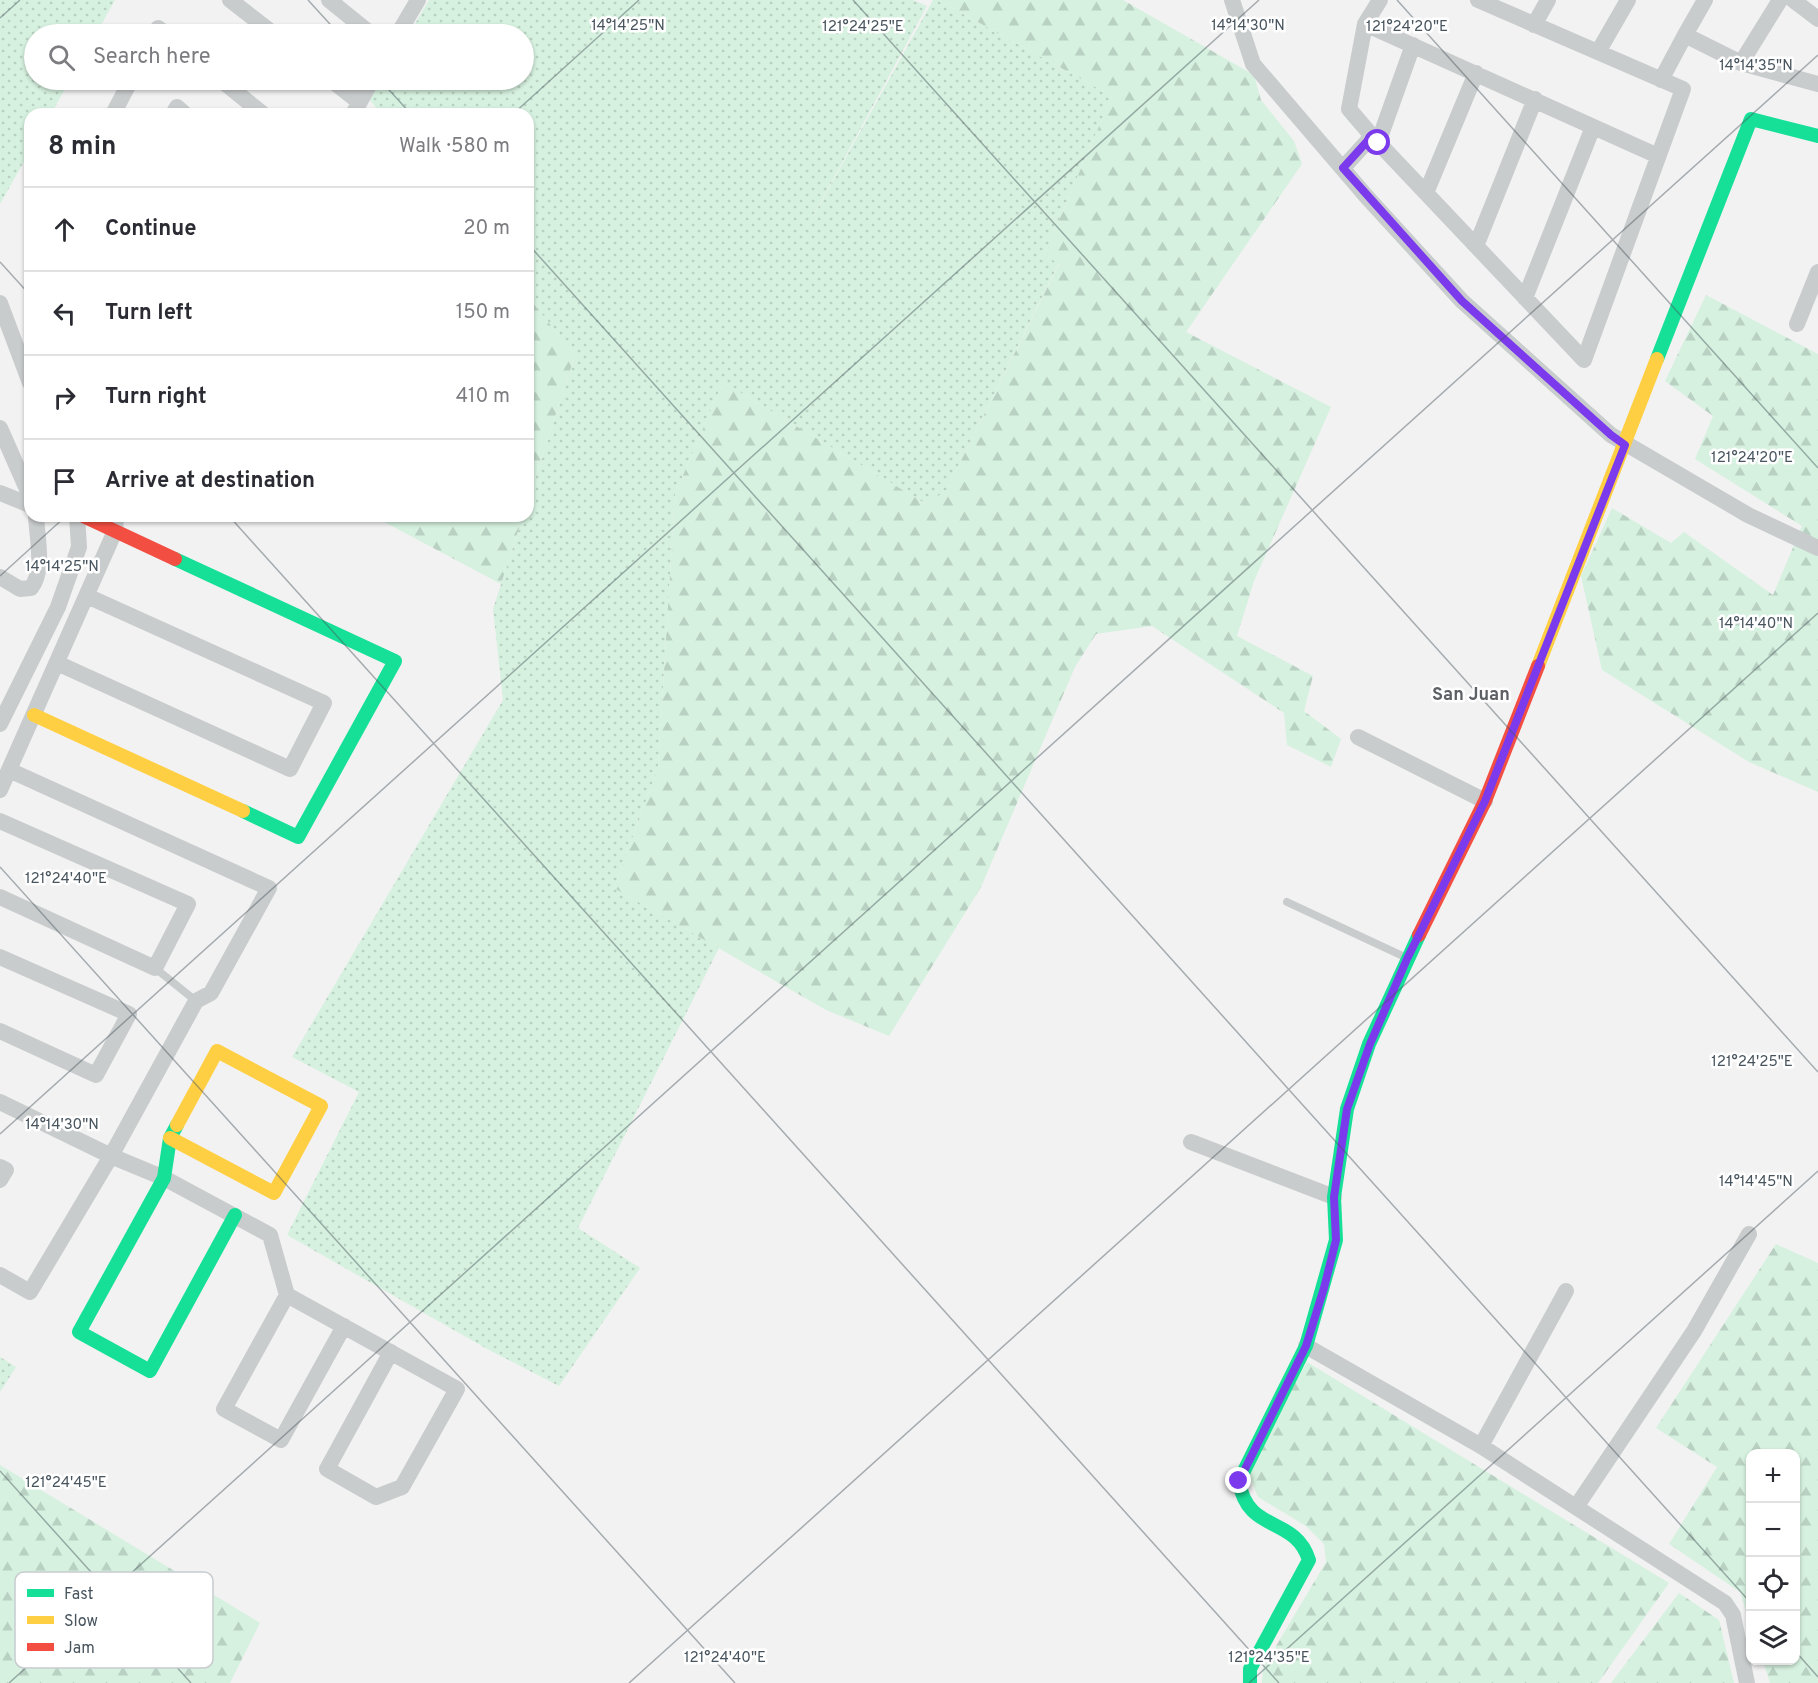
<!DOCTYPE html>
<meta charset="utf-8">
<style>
:root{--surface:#fff;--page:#f2f2f3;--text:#2b2b33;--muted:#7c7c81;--line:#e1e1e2}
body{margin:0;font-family:Overpass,sans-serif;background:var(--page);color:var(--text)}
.controls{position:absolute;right:18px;bottom:18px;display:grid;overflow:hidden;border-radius:12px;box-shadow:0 2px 4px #0004}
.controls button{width:54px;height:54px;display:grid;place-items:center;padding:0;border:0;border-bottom:2px solid var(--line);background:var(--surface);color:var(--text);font:30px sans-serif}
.stop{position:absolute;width:18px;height:18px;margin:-14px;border:4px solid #7c3aed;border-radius:50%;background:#fff}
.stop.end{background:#7c3aed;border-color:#fff;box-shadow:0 2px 6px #0008}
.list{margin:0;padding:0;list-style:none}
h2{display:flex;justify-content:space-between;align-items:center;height:78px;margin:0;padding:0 24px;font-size:26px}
h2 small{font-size:20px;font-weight:400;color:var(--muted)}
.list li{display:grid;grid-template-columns:39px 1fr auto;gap:18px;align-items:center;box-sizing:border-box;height:84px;padding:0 24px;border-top:2px solid var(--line)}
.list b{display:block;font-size:22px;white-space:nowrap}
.list em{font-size:20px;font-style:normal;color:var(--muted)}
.icon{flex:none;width:33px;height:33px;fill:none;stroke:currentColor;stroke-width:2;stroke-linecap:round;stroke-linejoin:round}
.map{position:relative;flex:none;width:1818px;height:1683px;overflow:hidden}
.search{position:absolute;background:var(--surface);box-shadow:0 2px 4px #0004;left:24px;top:24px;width:510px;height:66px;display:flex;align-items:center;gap:15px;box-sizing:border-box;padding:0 21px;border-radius:33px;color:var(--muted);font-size:22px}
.panel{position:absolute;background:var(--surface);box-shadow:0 2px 4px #0004;left:24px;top:108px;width:510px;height:414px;border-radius:18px}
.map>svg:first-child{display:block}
.grass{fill:url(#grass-dots)}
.forest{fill:url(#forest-firs)}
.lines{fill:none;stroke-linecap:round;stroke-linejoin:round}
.lane{stroke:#c9cccd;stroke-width:8}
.street{stroke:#c9cccd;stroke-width:16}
.fast{stroke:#16e098;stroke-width:14}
.slow{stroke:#ffcf43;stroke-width:14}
.jam{stroke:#f24e42;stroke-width:14}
.route{stroke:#7c3aed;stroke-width:8}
.ticks{fill:none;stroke:#48555e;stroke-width:1.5;stroke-opacity:0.45}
.labels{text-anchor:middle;stroke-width:5;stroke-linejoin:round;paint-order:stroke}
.quarter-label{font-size:18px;font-weight:bold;fill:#5d6166;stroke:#fff}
.key{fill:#fff;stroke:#c8cccf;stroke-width:1.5}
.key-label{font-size:16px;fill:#48555e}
.ticks-label{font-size:15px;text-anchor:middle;fill:#48555e;stroke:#fff;stroke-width:5;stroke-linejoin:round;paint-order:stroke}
</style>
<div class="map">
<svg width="1818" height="1683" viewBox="0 0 1818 1683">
<defs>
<pattern id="grass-dots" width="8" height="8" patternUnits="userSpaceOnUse" patternTransform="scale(1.5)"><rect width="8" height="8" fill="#d6f1df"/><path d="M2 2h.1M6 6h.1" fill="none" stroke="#b9d1c2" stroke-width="1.8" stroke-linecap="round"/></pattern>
<pattern id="forest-firs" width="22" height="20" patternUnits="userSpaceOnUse" patternTransform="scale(1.5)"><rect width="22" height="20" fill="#d6f1df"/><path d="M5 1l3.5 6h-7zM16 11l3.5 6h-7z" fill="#b9d1c2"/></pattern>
</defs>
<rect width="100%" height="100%" fill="#f2f2f2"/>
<path class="grass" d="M0,0H115L96,34H34V80H70L51,114H30V151L0,204Z
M429,0H913L927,6L799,242L933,0H938L1112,96L1044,255L1059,263L946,491L926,504L723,382L675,494L658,768L614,888L719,948L578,1228L640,1268L559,1386L489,1350L287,1235L359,1092L292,1057L503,700L493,609L523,516H528V500L575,355L528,297V114H381L370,100L382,80H524V34H409Z
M0,1357L16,1367L0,1392Z"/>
<path class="forest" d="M938,0H1123L1254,75L1261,100L1294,141L1302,164L1186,332L1331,407L1254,581L1237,636L1313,676L1304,711L1341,739L1331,767L1287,745L1284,713L1152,626L1096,634L1075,667L981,887L889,1036L826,1010L614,888L658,768L675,494L723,382L926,504L946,491L1059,264L1044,255L1112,96Z
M1706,295L1818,354V792L1749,762L1602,670L1581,576L1612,508L1671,543L1684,532L1773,595L1802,526L1695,459L1713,416L1665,381Z
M528,297L575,355L528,500Z
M373,516H523L501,584Z
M1776,1244L1818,1263V1683H1770L1763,1661L1796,1660V1454H1750V1624L1740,1592L1669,1544L1717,1467L1656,1428Z
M1307,1362L1669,1583L1598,1683H1262L1263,1668L1326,1562L1324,1544L1306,1526L1258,1497L1247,1470Z
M0,1465L260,1623L230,1683H0Z
M1679,1593L1719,1620L1734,1683H1611Z"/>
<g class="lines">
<path class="lane" d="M1287,902L1407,958
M155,968L196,1001"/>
<path class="street" d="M230,0L274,34
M329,0L371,34
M1232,0L1253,64L1366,196L1462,301L1611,435L1748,515L1818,548
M1793,0L1818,19
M1365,24L1658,156
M1534,25L1548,0
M155,34L158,28L166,34
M398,34L418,0
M1685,35L1705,0
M1598,52L1628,0
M1741,63L1780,0
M221,80L263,114
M331,80L359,102
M1661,80L1685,35L1741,63L1818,84
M113,114L131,80
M173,114L177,107L185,114
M353,114L372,80
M1372,136L1584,360L1683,89L1478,0
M1378,143L1413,45
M1343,168L1372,136L1349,109L1365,24L1380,0
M1426,193L1476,73
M1476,246L1535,99
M1525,298L1593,127
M0,303L30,383
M1797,324L1818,272
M0,428L30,496
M0,493L30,505
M0,577L20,589L31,588C45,570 37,538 36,516
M57,663L290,769L324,703L87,596
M0,724L58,607L79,547L77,516
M1358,737L1485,801
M0,790L115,531L116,516
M0,821L188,904L155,968L0,897
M0,957L129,1014L96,1075L0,1031
M0,1102L111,1156L164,1178L270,1235L287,1295L457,1389L402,1487L376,1497L327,1469L391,1352
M1191,1142L1334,1197
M0,1167L6,1170L0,1180
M0,1275L30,1292L111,1156L196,1001L211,993L269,888L9,770
M287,1295L224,1409L281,1440L344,1326
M1306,1346L1481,1446L1725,1603L1733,1615L1747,1683
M1481,1446L1566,1291
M1576,1507L1694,1331L1749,1234"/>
<path class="fast" d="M1657,359L1751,119L1818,136
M175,559L395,661L298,837L243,811
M177,1125L170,1138L164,1178L79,1332L150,1371L235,1215
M1250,1683V1669L1309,1560C1295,1515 1247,1534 1239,1481L1306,1346L1336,1240L1334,1197L1347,1109L1369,1044L1419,935"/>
<path class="slow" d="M1538,666L1657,359
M34,715L243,811
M170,1138L274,1193L321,1106L217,1051L177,1125"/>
<path class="jam" d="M83,516L175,559
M1419,935L1485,801L1538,666"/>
</g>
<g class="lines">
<path class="route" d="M1239,1481L1306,1346L1324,1288L1336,1240L1334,1197L1347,1109L1370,1044L1407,959L1485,801L1625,445L1611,435L1462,301L1343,168L1372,136L1378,143"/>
</g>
<path class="ticks" d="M308,0L339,34M853,0L1818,1072M1397,0L1818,468M0,18L20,0M380,80L411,114M513,114L639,0M528,244L1750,1602M0,262L30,295M229,516L1279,1683M0,576L66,516M0,867L735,1683M0,1134L1259,0M0,1471L191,1683M1796,1652L1818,1677M9,1683L1818,55M629,1683L1818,613M1249,1683L1818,1171"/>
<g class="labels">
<g class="quarter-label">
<text x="1471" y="700">San Juan</text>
</g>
</g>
<rect x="15" y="1572" width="198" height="96" rx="9" class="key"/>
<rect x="27" y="1589" width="27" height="8" fill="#16e098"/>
<rect x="27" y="1616" width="27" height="8" fill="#ffcf43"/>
<rect x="27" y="1643" width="27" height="8" fill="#f24e42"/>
<g class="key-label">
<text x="64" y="1599">Fast</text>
<text x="64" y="1626">Slow</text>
<text x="64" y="1653">Jam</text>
</g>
<g class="ticks-label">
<text x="628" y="30">14°14'25"N</text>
<text x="1248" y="30">14°14'30"N</text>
<text x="863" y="31">121°24'25"E</text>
<text x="1407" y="31">121°24'20"E</text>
<text x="1756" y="70">14°14'35"N</text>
<text x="1752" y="462">121°24'20"E</text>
<text x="62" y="571">14°14'25"N</text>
<text x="1756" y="628">14°14'40"N</text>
<text x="66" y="883">121°24'40"E</text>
<text x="1752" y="1066">121°24'25"E</text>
<text x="62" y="1129">14°14'30"N</text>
<text x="1756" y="1186">14°14'45"N</text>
<text x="66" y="1487">121°24'45"E</text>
<text x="725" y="1662">121°24'40"E</text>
<text x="1269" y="1662">121°24'35"E</text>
</g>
</svg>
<div class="controls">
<button>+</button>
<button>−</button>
<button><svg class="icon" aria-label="locate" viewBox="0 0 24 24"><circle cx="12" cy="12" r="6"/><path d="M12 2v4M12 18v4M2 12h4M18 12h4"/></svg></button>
<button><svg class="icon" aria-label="layers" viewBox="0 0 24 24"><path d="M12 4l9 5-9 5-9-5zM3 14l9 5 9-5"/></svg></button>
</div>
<div class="stop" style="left:1378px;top:143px"></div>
<div class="stop end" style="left:1239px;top:1481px"></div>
<div class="search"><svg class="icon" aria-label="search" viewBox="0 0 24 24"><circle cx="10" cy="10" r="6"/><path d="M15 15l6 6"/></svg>Search here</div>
<section class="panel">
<h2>8 min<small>Walk · 580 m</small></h2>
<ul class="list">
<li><svg class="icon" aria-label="ahead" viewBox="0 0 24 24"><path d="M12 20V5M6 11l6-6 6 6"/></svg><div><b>Continue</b></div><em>20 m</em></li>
<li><svg class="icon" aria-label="left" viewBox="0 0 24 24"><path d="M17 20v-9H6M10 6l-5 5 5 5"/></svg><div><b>Turn left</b></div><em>150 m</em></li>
<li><svg class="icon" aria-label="right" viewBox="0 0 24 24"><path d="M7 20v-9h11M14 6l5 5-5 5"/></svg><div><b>Turn right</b></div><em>410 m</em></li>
<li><svg class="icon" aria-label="arrive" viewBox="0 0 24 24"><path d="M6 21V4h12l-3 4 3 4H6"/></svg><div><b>Arrive at destination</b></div></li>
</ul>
</section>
</div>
